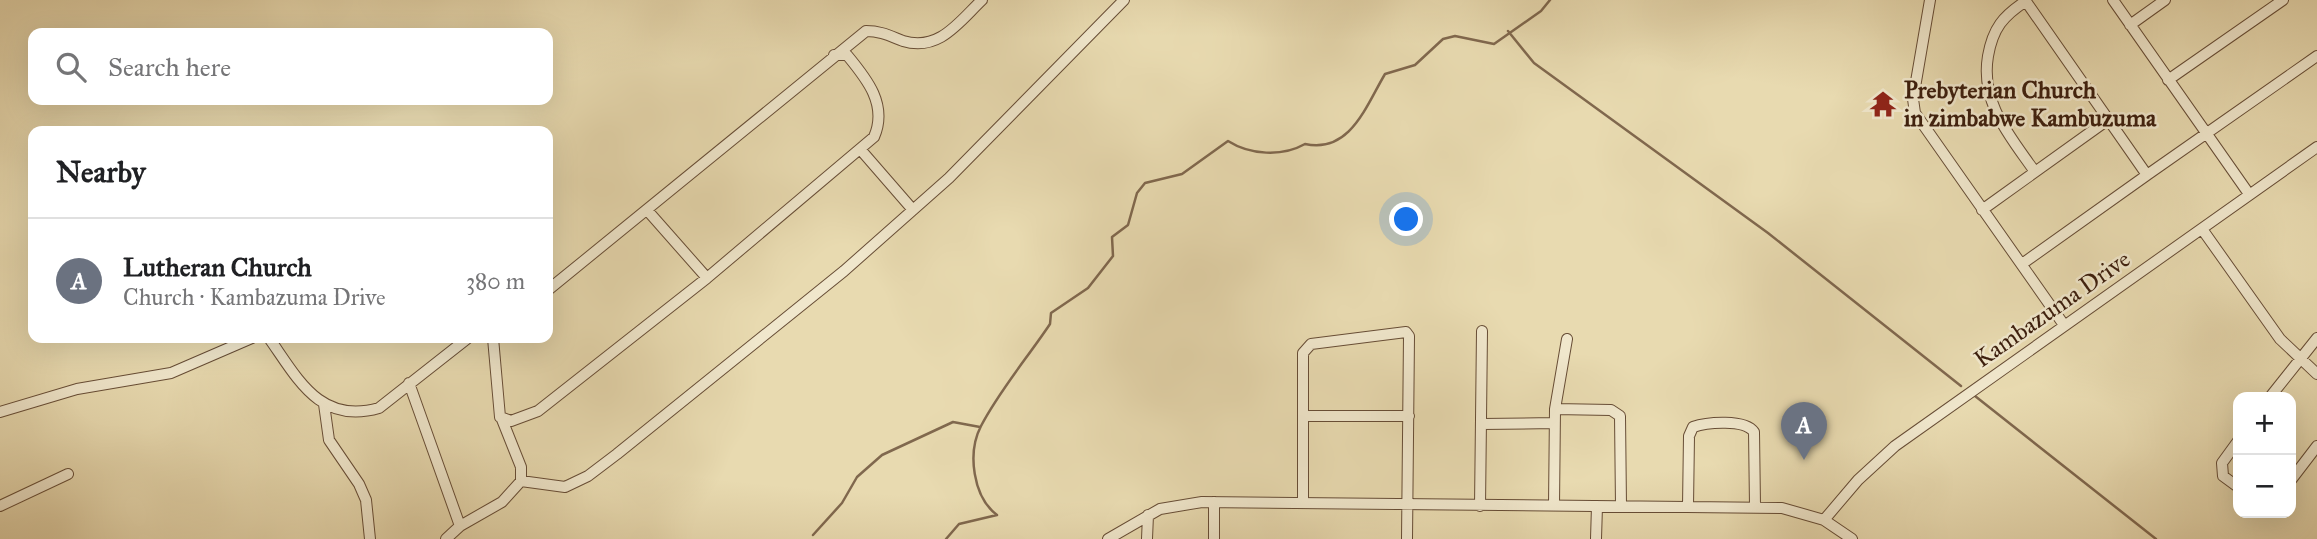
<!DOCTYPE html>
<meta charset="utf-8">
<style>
:root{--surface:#fff;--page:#f2f2f2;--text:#202124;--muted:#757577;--line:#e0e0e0;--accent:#8f2418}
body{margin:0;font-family:"IM FELL Great Primer",serif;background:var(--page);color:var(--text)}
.controls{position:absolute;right:21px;bottom:21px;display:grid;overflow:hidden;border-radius:14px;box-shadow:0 7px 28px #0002}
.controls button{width:63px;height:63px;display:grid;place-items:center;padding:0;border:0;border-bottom:2px solid var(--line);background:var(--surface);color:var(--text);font:35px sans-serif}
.you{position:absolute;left:1407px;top:220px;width:24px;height:24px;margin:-18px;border:5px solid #fff;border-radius:50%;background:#1a73e8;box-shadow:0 0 0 10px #1a73e833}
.badge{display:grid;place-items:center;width:46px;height:46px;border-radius:50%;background:var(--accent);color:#fff;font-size:23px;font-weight:700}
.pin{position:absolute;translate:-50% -58px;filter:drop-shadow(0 2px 4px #0008)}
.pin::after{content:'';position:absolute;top:37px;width:24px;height:21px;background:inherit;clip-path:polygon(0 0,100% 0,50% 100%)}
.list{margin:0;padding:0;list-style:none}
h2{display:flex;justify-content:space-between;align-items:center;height:91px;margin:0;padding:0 28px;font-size:30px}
h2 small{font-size:23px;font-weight:400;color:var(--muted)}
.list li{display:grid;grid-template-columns:46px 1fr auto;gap:21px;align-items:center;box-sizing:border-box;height:126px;padding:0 28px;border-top:2px solid var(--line)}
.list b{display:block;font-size:26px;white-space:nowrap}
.list p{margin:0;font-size:23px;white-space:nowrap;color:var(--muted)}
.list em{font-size:23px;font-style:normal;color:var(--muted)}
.icon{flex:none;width:38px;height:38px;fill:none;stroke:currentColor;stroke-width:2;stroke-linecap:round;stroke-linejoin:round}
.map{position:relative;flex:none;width:2317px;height:539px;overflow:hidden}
.search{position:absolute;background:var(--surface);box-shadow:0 7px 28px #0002;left:28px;top:28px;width:525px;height:77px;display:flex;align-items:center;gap:18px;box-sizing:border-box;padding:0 24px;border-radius:14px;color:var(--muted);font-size:26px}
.panel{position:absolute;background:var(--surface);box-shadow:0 7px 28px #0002;left:28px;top:126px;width:525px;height:217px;border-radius:14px}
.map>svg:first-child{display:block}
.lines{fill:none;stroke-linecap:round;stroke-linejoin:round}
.stream{stroke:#80684e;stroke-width:2.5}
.street-casing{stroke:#674d36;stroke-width:12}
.street{stroke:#f0e7cc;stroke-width:10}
.labels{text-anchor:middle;stroke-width:5;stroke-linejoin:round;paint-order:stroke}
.poi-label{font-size:24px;font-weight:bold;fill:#3c1e0d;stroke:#f0e7cc;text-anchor:start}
.street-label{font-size:24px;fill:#3c1e0d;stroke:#f0e7cc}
</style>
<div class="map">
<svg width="2317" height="539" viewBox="0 0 2317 539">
<rect width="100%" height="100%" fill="#e8dab0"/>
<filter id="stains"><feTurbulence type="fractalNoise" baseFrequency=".00286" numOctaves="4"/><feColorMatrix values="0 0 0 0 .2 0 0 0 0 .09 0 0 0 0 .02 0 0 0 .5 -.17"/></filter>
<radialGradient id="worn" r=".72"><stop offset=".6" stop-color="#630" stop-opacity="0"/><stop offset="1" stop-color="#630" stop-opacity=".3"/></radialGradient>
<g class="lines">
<path class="stream" d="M1508,31L1534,63L1768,233L1961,386
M1975,396L2156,539
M813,535L842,503L857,477L882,455L953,422L980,427
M946,539L959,524L997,515C973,497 967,453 981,426C999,391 1028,357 1050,324L1051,313L1088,288L1113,256L1112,237L1128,225L1137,193L1145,183L1182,174L1228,141C1250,155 1282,157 1305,144C1350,154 1366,106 1385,74L1415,65L1443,39L1455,36L1494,44L1541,11L1550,0"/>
<g class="street-casing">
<path id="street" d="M1930,0L1913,99L1915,113L2064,325
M2025,0L2147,175L2317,56
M2113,0L2249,194
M2026,1C2003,16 1993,28 1988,56C1980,103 2010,136 2035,172
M2130,25L2165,0
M2168,80L2283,0
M860,149L913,210
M647,210L707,278
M1982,210L2109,119
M2202,229L2280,339L2317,374
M2022,264L2147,175
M548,290L866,31C881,31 890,36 903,41C939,52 959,22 982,0
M269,338C298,379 320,425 379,408L468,338
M493,338L500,417L511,421L538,411L707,278L874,137C888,105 867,79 847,55H834
M409,383L460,526L446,539
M2270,397L2317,338
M324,404L329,440L359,484L366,500L370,539
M1555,409L1611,410L1620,416L1621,506
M0,412L77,389L171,373L252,338
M1303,416H1409
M1482,424L1554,423
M2238,441L2222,463L2223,476L2238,487
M2291,480L2317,446
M521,481L565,487L588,476L617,454L844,271L949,178L1124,0
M1303,503V353L1311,344L1406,332L1409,336L1407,539
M1554,505L1555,409L1567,339
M0,506L68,474
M1480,506L1482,331
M1688,506L1689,436L1693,427C1707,422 1745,419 1754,432L1755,506
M1824,520L1858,480L1895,446L2317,147
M460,526L502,502L521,481V467L501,417
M1108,539L1160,509L1202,502L1782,508L1824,520L1852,539
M1147,539L1148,515
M1214,539V502
M1596,539L1597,506"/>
</g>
<use href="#street" class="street"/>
</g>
<defs>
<g id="temple-bare" transform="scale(2.1)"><path d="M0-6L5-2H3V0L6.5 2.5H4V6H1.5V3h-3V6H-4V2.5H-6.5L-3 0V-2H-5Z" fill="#8f2418" stroke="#f0e7cc" stroke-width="2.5" paint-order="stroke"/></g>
</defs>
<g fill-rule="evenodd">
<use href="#temple-bare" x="1883" y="104"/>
</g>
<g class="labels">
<g class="poi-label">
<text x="1904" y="98">Prebyterian Church<tspan x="1904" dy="28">in zimbabwe Kambuzuma</tspan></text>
</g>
<g class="street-label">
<text transform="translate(2052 309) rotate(-35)" y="8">Kambazuma Drive</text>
</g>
</g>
<rect width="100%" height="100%" filter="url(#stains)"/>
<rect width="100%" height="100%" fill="url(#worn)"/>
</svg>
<div class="controls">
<button>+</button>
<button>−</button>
</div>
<div class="you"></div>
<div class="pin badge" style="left:1804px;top:460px;background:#6b7280">A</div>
<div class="search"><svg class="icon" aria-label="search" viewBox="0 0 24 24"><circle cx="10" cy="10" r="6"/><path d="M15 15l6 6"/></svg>Search here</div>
<section class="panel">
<h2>Nearby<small></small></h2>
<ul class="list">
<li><span class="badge" style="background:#6b7280">A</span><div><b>Lutheran Church</b><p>Church · Kambazuma Drive</p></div><em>380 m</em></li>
</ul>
</section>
</div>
